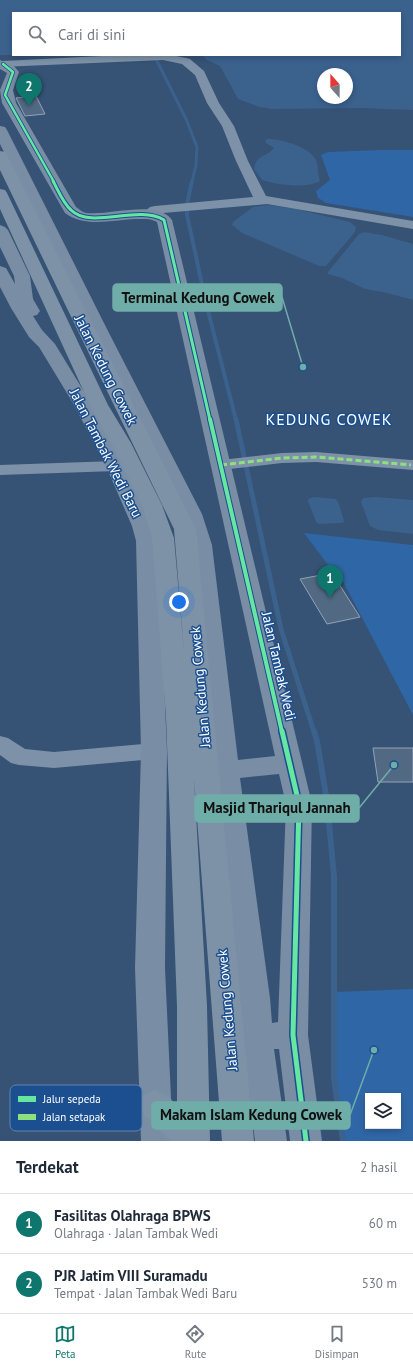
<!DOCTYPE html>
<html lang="id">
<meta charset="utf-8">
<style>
:root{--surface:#fff;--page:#f6f6f7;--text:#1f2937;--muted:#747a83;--line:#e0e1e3;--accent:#0f766e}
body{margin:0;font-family:"PT Sans",sans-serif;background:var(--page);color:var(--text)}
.controls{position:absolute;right:12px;bottom:12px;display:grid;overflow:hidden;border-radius:0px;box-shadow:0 2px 6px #0003}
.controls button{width:36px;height:36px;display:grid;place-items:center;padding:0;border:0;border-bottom:1px solid var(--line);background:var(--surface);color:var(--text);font:20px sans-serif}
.compass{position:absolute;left:317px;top:68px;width:36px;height:36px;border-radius:50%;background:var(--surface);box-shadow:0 2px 6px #0003;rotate:339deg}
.you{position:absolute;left:179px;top:602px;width:14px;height:14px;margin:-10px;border:3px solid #fff;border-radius:50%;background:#1a73e8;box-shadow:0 0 0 6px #1a73e833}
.badge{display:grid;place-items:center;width:26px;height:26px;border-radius:50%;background:var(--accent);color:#fff;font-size:13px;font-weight:700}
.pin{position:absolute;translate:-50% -33px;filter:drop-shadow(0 1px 2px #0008)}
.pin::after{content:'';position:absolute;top:21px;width:14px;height:12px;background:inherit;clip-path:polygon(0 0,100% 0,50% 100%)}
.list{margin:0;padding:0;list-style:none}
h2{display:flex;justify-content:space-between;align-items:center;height:52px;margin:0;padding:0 16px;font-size:17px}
h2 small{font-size:13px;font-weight:400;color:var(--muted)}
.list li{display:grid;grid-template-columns:26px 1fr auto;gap:12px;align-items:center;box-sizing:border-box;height:60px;padding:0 16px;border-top:1px solid var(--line)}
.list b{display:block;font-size:15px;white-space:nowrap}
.list p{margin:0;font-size:13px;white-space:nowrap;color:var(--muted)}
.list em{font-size:13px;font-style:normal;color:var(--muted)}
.icon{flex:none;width:22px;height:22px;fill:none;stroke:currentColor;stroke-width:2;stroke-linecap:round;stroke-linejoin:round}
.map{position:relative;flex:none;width:413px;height:1141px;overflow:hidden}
.search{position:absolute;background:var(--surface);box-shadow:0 2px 6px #0003;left:12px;right:12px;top:12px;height:44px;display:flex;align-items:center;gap:10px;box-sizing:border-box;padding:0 14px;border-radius:0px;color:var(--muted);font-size:15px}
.sheet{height:172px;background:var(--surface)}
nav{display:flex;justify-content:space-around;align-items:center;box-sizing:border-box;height:56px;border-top:1px solid var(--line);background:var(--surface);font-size:11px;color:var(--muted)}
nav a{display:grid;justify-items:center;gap:2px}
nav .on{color:var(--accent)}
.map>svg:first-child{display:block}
.green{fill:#2f66a5;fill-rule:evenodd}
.water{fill:#3b618d;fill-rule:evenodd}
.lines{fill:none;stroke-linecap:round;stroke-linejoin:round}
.stream-far3{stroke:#3b618d;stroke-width:3}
.stream-far2{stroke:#3b618d;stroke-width:4}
.stream-far1{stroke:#3b618d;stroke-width:5}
.stream{stroke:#3b618d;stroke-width:6}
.building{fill:#526984;stroke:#92a2b6}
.street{fill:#7d92a8;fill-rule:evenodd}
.secondary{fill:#798da4;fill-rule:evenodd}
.highway{fill:#7e92a7;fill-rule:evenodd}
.quiet{stroke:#8de07e;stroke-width:3;stroke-dasharray:6 3;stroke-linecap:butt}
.cycleway-far3-casing{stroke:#1b4f8f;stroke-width:4}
.cycleway-far2-casing{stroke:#1b4f8f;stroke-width:5}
.cycleway-far1-casing{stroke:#1b4f8f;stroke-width:6}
.cycleway-casing{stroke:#1b4f8f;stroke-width:8}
.cycleway-far3{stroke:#66e7a1;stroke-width:2.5}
.cycleway-far2{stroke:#66e7a1;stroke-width:3}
.cycleway-far1{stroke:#66e7a1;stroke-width:4}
.cycleway{stroke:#66e7a1;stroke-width:5}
.labels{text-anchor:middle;stroke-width:3;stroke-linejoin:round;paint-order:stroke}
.street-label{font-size:14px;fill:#fff;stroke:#1b4f8f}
.quarter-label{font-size:16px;letter-spacing:1px;fill:#fff;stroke:#1b4f8f}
.key{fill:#1b4f8f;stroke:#5f84b1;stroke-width:1}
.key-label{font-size:11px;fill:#fff}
.leader{fill:none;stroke:#6fada8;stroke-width:1.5}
.callout-dot{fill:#6fada8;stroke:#1b4f8f;stroke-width:1.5}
.callout{fill:#6fada8;stroke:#6fada8;stroke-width:1.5}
.callout-label{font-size:15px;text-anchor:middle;font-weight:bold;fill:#111}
</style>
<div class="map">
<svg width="413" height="1141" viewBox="0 0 413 1141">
<rect width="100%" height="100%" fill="#365274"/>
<path class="green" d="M378,150H413V217L326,203L318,198L316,191L330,180L321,155L328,152Z
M304,533L413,545V715L337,570L331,569Z
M413,989V1141H343L334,1079L333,992ZM368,1096H398V1126H368Z"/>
<path class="water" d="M0,0H413V110L361,108L272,109L259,107L238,99L220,66L207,60L202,55H400V13H13V55H0ZM323,74H347V98H323Z
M268,139C281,139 309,146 316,160C318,164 318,175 320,181C306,189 277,185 262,180L254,169C257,153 266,158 274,148L266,143L265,140Z
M268,205L296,209L350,222L356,227L355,232L326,266H319L242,233L232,225L233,222L253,207Z
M364,232L382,235L413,244V300L387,293L365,289L342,278L328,274V272L359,234Z
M314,497L336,499L339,504L344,521L343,523L319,524L316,522L308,501V499Z
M376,497L413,500V534L378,530L370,526L361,502L363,498Z"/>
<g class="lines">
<path class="stream-far3" d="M154,55L186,119L197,147L196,165L192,182"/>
<path class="stream-far2" d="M192,181L187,204V215L206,303L236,420"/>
<path class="stream-far1" d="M236,419L281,629L314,732"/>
<path class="stream" d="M314,731L317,741L327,801L334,877V1079L343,1141"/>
</g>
<path class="building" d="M36,96L45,114L25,116L16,98Z
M332,573L360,617L327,624L300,579Z
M373,748H413V782H378Z"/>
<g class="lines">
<path class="street" d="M122,55H171L186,58L190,59L204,71L219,103L234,126L248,161L266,196L413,221V229L267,204L163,213L149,218L144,217L142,214L150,207L155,206L253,197L236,161L222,126L207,103L195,75L182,64L163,60L0,67V61H3Z
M316,452L411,460H413V470L316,462L282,463L221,470L215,469L212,465L215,461L221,460L282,453Z
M116,461L122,462L125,466L122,470L116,471L0,475V465Z
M0,736L8,738L25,749L54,752L154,743L162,745L166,751L162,757L154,759L54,768L19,765L11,763L0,755Z"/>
<path class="secondary" d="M0,60L14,66L19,72L13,90L16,103L76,207C79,209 83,213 87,213C108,216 157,199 172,220L312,804L308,1035L322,1141H290L279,1049H274L287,1141H255L242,1037L240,998L213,770L190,545L182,514L91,333L0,144V126L5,127L7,130L109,333L202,514L212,545L238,760L275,756L157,222C151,218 142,219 135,219C111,220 86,228 65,213L2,103L0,90L7,73L0,69ZM279,774L286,804L278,1022L272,1023L270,998L240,778Z
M0,225L5,227L8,230L30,276L33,299L40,311L37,315L33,316L42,330L55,344L91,403L126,466L154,526L158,541L167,751L165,968L173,1141H141L135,968L141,751L136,541L132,526L106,466L73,403L39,347L29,337L11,308L0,287V266L6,268L15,284L14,276L0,247Z"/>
<path class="highway" d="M0,151L5,152L7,155L196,529L254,1141H222L194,779L207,1006L210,1141H171L144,1115L139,1105L144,1095L155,1090L166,1095L177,1105V1006L166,717L152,538L142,505L111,443L90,405L0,209V189L5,190L7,193L108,405L131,443L162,505L174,538L184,651L174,529L0,170Z"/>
<path class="quiet" d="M221,465L282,458L316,457L411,465"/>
<g class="cycleway-far3-casing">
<path id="cycleway-far3" d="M3,64L13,72L5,95L54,182"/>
</g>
<g class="cycleway-far2-casing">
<path id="cycleway-far2" d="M53,181C58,190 63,203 71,210C91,230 138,204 164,220L210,420"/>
</g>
<g class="cycleway-far1-casing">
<path id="cycleway-far1" d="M210,419L282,732"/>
</g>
<g class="cycleway-casing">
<path id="cycleway" d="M282,731L299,804L293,1035L306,1141"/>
</g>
<use href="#cycleway-far3" class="cycleway-far3"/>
<use href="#cycleway-far2" class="cycleway-far2"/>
<use href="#cycleway-far1" class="cycleway-far1"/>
<use href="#cycleway" class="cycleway"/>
</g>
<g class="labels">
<g class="street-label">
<text transform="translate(106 370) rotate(63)" y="5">Jalan Kedung Cowek</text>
<text transform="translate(106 453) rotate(63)" y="5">Jalan Tambak Wedi Baru</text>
<text transform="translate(279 666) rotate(77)" y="5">Jalan Tambak Wedi</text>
<text transform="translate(200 687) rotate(-95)" y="5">Jalan Kedung Cowek</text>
<text transform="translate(227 1010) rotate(-95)" y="5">Jalan Kedung Cowek</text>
</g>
<g class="quarter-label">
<text x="329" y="425">KEDUNG COWEK</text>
</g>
</g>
<rect x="10" y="1085" width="132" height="46" rx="6" class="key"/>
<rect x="18" y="1096" width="18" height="6" fill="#66e7a1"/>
<rect x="18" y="1114" width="18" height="6" fill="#8de07e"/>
<g class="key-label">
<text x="43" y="1103">Jalur sepeda</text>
<text x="43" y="1121">Jalan setapak</text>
</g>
<path class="leader" d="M303 367L282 297M394 765L359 808M374 1050L350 1115"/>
<g class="callout-dot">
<circle cx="303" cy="367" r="4"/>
<circle cx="394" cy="765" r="4"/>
<circle cx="374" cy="1050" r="4"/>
</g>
<g class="callout">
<rect x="113" y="284" width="169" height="27" rx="4"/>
<rect x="195" y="795" width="164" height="27" rx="4"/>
<rect x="152" y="1102" width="198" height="27" rx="4"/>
</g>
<g class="callout-label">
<text x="198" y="303">Terminal Kedung Cowek</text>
<text x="277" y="813">Masjid Thariqul Jannah</text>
<text x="251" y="1120">Makam Islam Kedung Cowek</text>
</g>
</svg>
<div class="controls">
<button><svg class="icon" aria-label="layers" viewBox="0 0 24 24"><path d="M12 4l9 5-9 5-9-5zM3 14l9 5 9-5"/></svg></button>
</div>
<svg class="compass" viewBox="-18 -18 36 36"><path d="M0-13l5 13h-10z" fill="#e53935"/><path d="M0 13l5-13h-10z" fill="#747a83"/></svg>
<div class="you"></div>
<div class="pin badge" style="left:330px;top:598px">1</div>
<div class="pin badge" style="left:29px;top:106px">2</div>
<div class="search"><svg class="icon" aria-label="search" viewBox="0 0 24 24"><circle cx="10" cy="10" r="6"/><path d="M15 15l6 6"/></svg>Cari di sini</div>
</div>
<section class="sheet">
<h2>Terdekat<small>2 hasil</small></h2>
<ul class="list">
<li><span class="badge">1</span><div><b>Fasilitas Olahraga BPWS</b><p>Olahraga · Jalan Tambak Wedi</p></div><em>60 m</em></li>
<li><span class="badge">2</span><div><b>PJR Jatim VIII Suramadu</b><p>Tempat · Jalan Tambak Wedi Baru</p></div><em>530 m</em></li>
</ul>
</section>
<nav>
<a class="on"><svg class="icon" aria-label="map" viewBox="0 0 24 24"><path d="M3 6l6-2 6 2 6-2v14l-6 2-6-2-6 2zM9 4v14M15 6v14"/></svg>Peta</a>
<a><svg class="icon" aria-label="directions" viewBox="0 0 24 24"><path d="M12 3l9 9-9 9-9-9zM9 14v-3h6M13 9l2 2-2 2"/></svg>Rute</a>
<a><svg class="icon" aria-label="saved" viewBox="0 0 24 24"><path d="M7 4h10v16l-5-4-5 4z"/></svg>Disimpan</a>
</nav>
